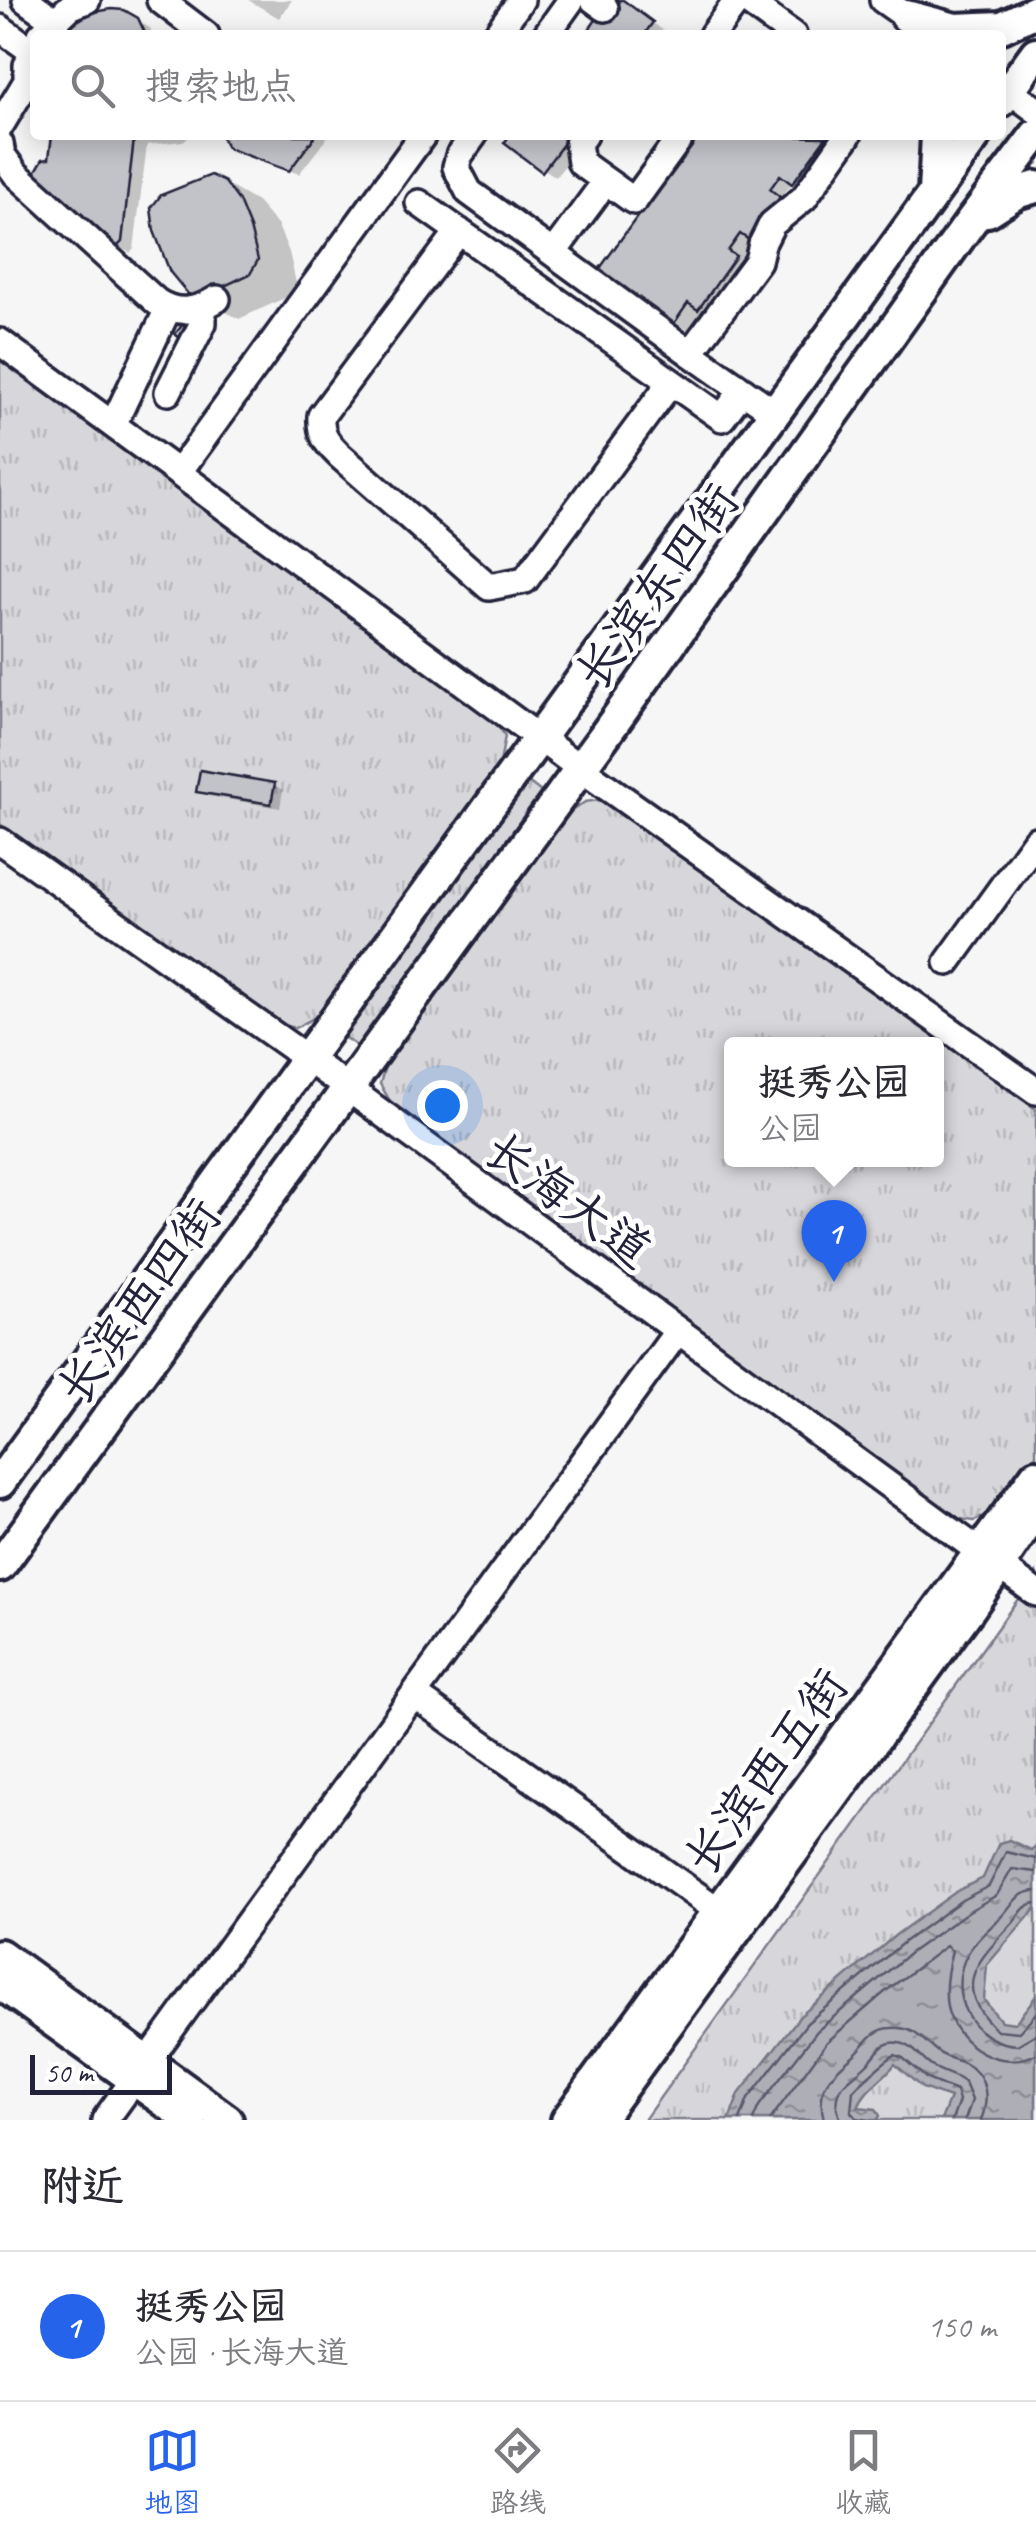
<!DOCTYPE html>
<html lang="zh">
<meta charset="utf-8">
<style>
:root{--surface:#fff;--page:#f2f2f3;--text:#2b2b33;--muted:#7c7c81;--line:#e1e1e2;--accent:#2563eb}
body{margin:0;font-family:Caveat,"LXGW WenKai TC",sans-serif;background:var(--page);color:var(--text)}
.scale{position:absolute;left:30px;bottom:25px;width:142px;box-sizing:border-box;padding-left:10px;border:5px solid #22223b;border-top:0;font-size:28px;line-height:35px;white-space:nowrap;color:#22223b;-webkit-text-stroke:8px #fff;paint-order:stroke}
.you{position:absolute;left:442px;top:1105px;width:35px;height:35px;margin:-25px;border:8px solid #fff;border-radius:50%;background:#1a73e8;box-shadow:0 0 0 15px #1a73e833}
.badge{display:grid;place-items:center;width:65px;height:65px;border-radius:50%;background:var(--accent);color:#fff;font-size:32px;font-weight:700}
.pin{position:absolute;translate:-50% -82px;filter:drop-shadow(0 2px 5px #0008)}
.pin::after{content:'';position:absolute;top:52px;width:35px;height:30px;background:inherit;clip-path:polygon(0 0,100% 0,50% 100%)}
.popup{position:absolute;left:724px;top:1037px;width:220px;height:130px;box-sizing:border-box;display:grid;place-content:center;border-radius:10px;background:var(--surface);filter:drop-shadow(0 2px 8px #0005);font-size:32px;white-space:nowrap;color:var(--muted)}
.popup b{font-size:38px;color:var(--text)}
.popup::after{content:'';position:absolute;left:50%;top:100%;margin-left:-20px;border:20px solid transparent;border-top-color:var(--surface)}
.list{margin:0;padding:0;list-style:none}
h2{display:flex;justify-content:space-between;align-items:center;height:130px;margin:0;padding:0 40px;font-size:42px}
h2 small{font-size:32px;font-weight:400;color:var(--muted)}
.list li{display:grid;grid-template-columns:65px 1fr auto;gap:30px;align-items:center;box-sizing:border-box;height:150px;padding:0 40px;border-top:2px solid var(--line)}
.list b{display:block;font-size:38px;white-space:nowrap}
.list p{margin:0;font-size:32px;white-space:nowrap;color:var(--muted)}
.list em{font-size:32px;font-style:normal;color:var(--muted)}
.icon{flex:none;width:55px;height:55px;fill:none;stroke:currentColor;stroke-width:2;stroke-linecap:round;stroke-linejoin:round}
.map{position:relative;flex:none;width:1036px;height:2120px;overflow:hidden}
.search{position:absolute;background:var(--surface);box-shadow:0 5px 25px #0003;left:30px;right:30px;top:30px;height:110px;display:flex;align-items:center;gap:25px;box-sizing:border-box;padding:0 35px;border-radius:10px;color:var(--muted);font-size:38px}
.sheet{height:280px;background:var(--surface)}
nav{display:flex;justify-content:space-around;align-items:center;box-sizing:border-box;height:140px;border-top:2px solid var(--line);background:var(--surface);font-size:28px;color:var(--muted)}
nav a{display:grid;justify-items:center;gap:5px}
nav .on{color:var(--accent)}
.map>svg:first-child{display:block}
.grass{fill:url(#grass-tufts);stroke:#7c7c8b;stroke-width:2.5;fill-rule:evenodd}
.water{fill:url(#water-ripples);stroke:#767685;stroke-width:2.5}
.shadow{fill:#0003}
.lines{fill:none;stroke-linecap:round;stroke-linejoin:round}
.shore{stroke:#5a5a6d;stroke-width:2.5}
.building{fill:#c2c2c9;stroke:#22223b;stroke-width:2.5}
.minor-casing{stroke:#22223b;stroke-width:32}
.major-casing{stroke:#22223b;stroke-width:38}
.minor{stroke:#fff;stroke-width:25}
.major{stroke:#fff;stroke-width:30}
.labels{text-anchor:middle;stroke-width:10;stroke-linejoin:round;paint-order:stroke}
.street-label{font-size:48px;fill:#22223b;stroke:#fff}
</style>
<div class="map">
<svg width="1036" height="2120" viewBox="0 0 1036 2120">
<defs>
<pattern id="grass-tufts" width="24" height="20" patternUnits="userSpaceOnUse" patternTransform="scale(2.5)"><rect width="24" height="20" fill="#d7d7db"/><path d="M3 7l-1-3M5 7V3M7 7l1-3M15 17l-1-3M17 17v-4M19 17l1-3" fill="none" stroke="#b8b8bd"/></pattern>
<pattern id="water-ripples" width="26" height="14" patternUnits="userSpaceOnUse" patternTransform="scale(2.5)"><rect width="26" height="14" fill="#aeaeb7"/><path d="M2 4q2-2 4 0t4 0M15 11q2-2 4 0t4 0" fill="none" stroke="#8d8d96"/></pattern>
</defs>
<rect width="100%" height="100%" fill="#f6f6f7"/>
<filter id="ink" filterUnits="userSpaceOnUse"><feTurbulence type="fractalNoise" baseFrequency=".01" numOctaves="2"/><feDisplacementMap in="SourceGraphic" scale="20" xChannelSelector="R" yChannelSelector="G"/><feConvolveMatrix kernelMatrix="1 2 1 2 8 2 1 2 1" color-interpolation-filters="sRGB"/></filter>
<g filter="url(#ink)">
<path class="grass" d="M0,359L490,713L505,736L500,763L317,1016L295,1028L274,1022L0,824Z
M527,781L541,792L357,1046L342,1036Z
M600,800L622,810L1036,1109V1455L995,1512L974,1521L954,1518L394,1108L380,1084L386,1063L567,814L585,802ZM732,1044H936V1160H732Z
M1036,1574V2120H644Z"/>
<path class="water" d="M1009,1840L1031,1850L1036,1846V1908L987,1965L984,2000L1001,2021L1015,2023L1036,1996V2120H941L950,2098L922,2088L895,2064C883,2080 864,2089 858,2107L876,2109L880,2116L877,2120H729L739,2094L800,2016L897,1934L957,1891L983,1878L999,1843Z"/>
<path class="shadow" d="M248,0H292L279,18Z
M621,0L664,31L662,35H587Z
M123,13L150,28L153,35H60Z
M54,135H192L183,141L147,145L134,249L130,253L117,246L51,160Z
M224,135H323L327,138L299,174L239,152Z
M513,135H588L556,177L507,143Z
M698,135H830L828,139L837,146L806,189L793,182L781,198L791,206L753,240L739,260L747,265L712,315L702,310L687,330L601,270Z
M217,179L257,202L278,226L289,252L296,283L289,296L239,319L194,295Z
M274,785L283,790L280,808L208,796L199,790Z"/>
<g class="lines">
<path class="shore" d="M1036,1891C1016,1892 1013,1905 1000,1918C989,1929 976,1939 968,1953C945,1993 971,2043 1017,2045L1036,2034
M1036,1903C1023,1905 1021,1913 1013,1923C980,1959 948,1985 997,2030L1019,2032L1036,2013
M740,2120L748,2099L807,2023L904,1942L962,1900L989,1886L1006,1852L1036,1859
M753,2120L759,2106L817,2031L911,1952L969,1911L997,1895L1012,1869L1036,1872
M770,2120L827,2042L886,1991L946,1946L952,1951C947,1969 944,1989 947,2007C955,2046 1001,2072 1036,2054
M824,2120C815,2086 832,2074 855,2054C867,2043 872,2029 891,2028C913,2025 923,2041 938,2052C947,2059 958,2059 967,2065C988,2077 989,2100 981,2120
M841,2120C826,2087 851,2081 868,2063C878,2053 882,2040 899,2043C912,2044 920,2058 930,2065C941,2073 955,2074 965,2083L972,2100L965,2120
M869,2120L857,2118L851,2112L853,2091C858,2085 889,2057 895,2055L903,2058L927,2079L956,2091L959,2101L952,2120"/>
</g>
<path class="building" d="M610,0H623L653,22L644,35H585Z
M111,9L124,10L138,18L146,35H56L90,13Z
M52,135H170L156,139H134L122,242L116,248L33,176L43,159L49,158Z
M221,135H316L289,171L227,148Z
M510,135H570L542,172L504,143Z
M696,135L826,137L792,184L780,175L770,189L780,197L749,240L740,234L728,251L736,256L698,310L688,303L673,325L598,271Z
M211,175L225,182L239,201L250,228L258,260L250,274L199,298L188,294L170,272L154,231L151,208L161,195Z
M188,318L194,323L181,339L175,334Z
M200,770L275,783L271,804L196,792Z"/>
<g class="lines">
<g class="minor-casing">
<path id="minor" d="M26,0L54,20
M160,0L206,35
M594,0L605,8
M745,0L793,35
M883,0L920,26
M0,28L32,51
M41,35L70,7L87,0
M496,35L521,0
M546,35L571,0
M712,35L738,0
M1001,84L1036,110
M0,126L27,81V65L35,46
M474,135L459,156L456,167L469,192L690,353L758,261L762,244L772,224L804,198L848,135
M584,135L578,143L581,163L634,201L682,135
M0,144L2,155L16,174L157,302C177,315 196,312 217,299
M419,203L722,418L743,390
M459,231L321,416C320,435 326,442 339,455L489,587L525,580L671,382
M553,253L606,181
M0,342L580,768L1036,1091
M690,353L774,412
M168,392L203,323V308
M113,425L168,309
M178,473L423,135
M0,841L308,1059L1036,1593
M948,962L1036,840
M414,1695L719,1911
M105,2120L677,1332"/>
</g>
<g class="major-casing">
<path id="major" d="M906,16L955,29L1002,27L1036,11
M1001,101L1036,53
M934,192L937,135
M988,211L1016,193L1036,187
M0,1482L976,135
M0,1566L607,732L969,224L1036,135
M0,1955L227,2120
M0,1983L191,2120
M567,2120L1036,1475
M598,2120L970,1608L1036,1511"/>
</g>
<use href="#minor" class="minor"/>
<use href="#major" class="major"/>
</g>
</g>
<g class="labels">
<g class="street-label">
<text transform="translate(656 586) rotate(-54)" y="17">长滨东四街</text>
<text transform="translate(569 1199) rotate(36)" y="17">长海大道</text>
<text transform="translate(138 1301) rotate(-54)" y="17">长滨西四街</text>
<text transform="translate(765 1771) rotate(-54)" y="17">长滨西五街</text>
</g>
</g>
</svg>
<div class="scale">50 m</div>
<div class="you"></div>
<div class="pin badge" style="left:834px;top:1282px">1</div>
<div class="popup"><b>挺秀公园</b>公园</div>
<div class="search"><svg class="icon" aria-label="search" viewBox="0 0 24 24"><circle cx="10" cy="10" r="6"/><path d="M15 15l6 6"/></svg>搜索地点</div>
</div>
<section class="sheet">
<h2>附近<small></small></h2>
<ul class="list">
<li><span class="badge">1</span><div><b>挺秀公园</b><p>公园 · 长海大道</p></div><em>150 m</em></li>
</ul>
</section>
<nav>
<a class="on"><svg class="icon" aria-label="map" viewBox="0 0 24 24"><path d="M3 6l6-2 6 2 6-2v14l-6 2-6-2-6 2zM9 4v14M15 6v14"/></svg>地图</a>
<a><svg class="icon" aria-label="directions" viewBox="0 0 24 24"><path d="M12 3l9 9-9 9-9-9zM9 14v-3h6M13 9l2 2-2 2"/></svg>路线</a>
<a><svg class="icon" aria-label="saved" viewBox="0 0 24 24"><path d="M7 4h10v16l-5-4-5 4z"/></svg>收藏</a>
</nav>
